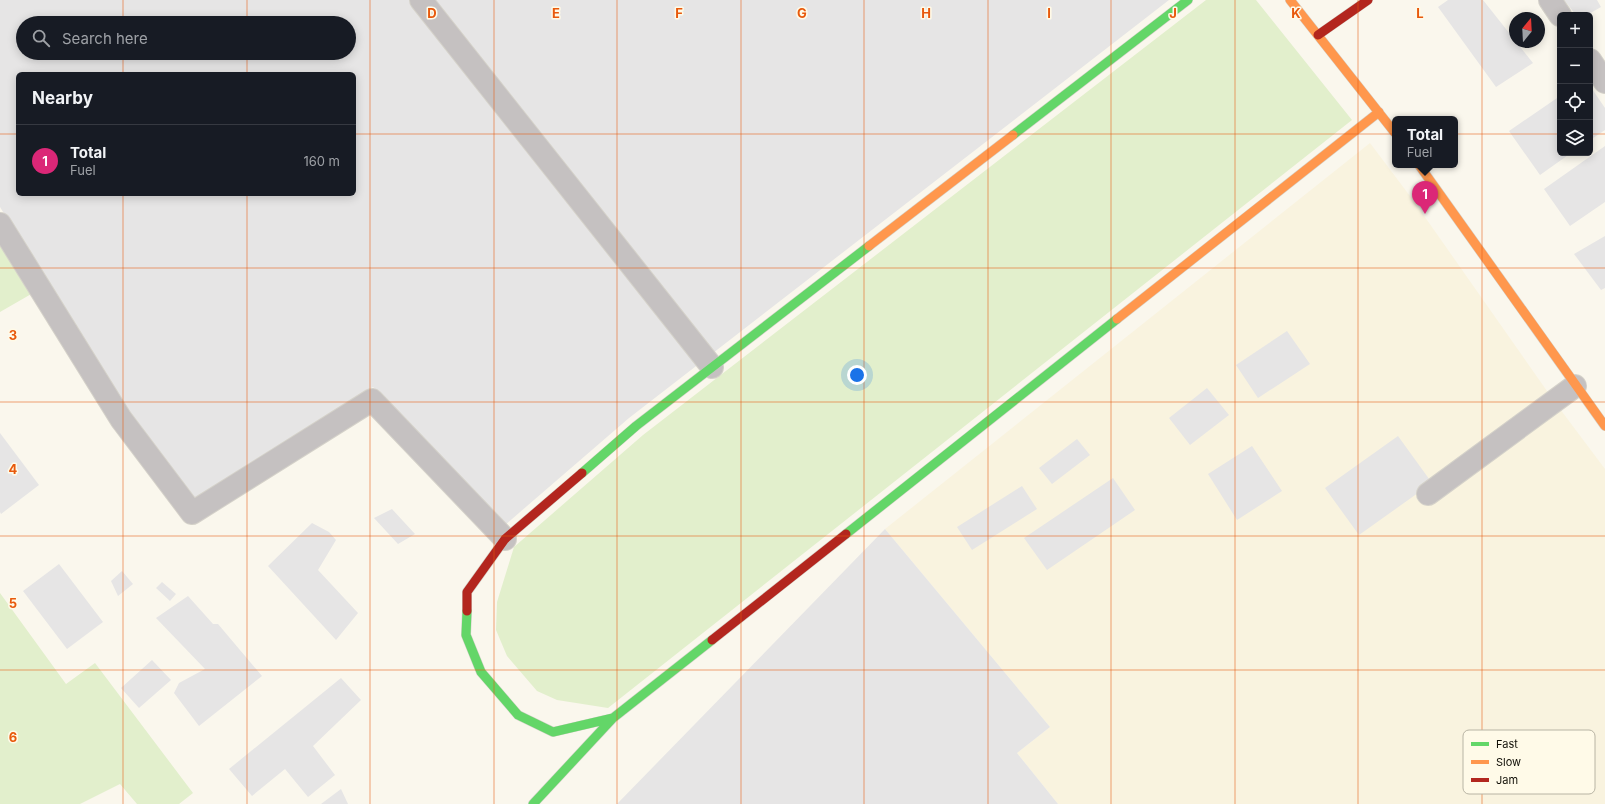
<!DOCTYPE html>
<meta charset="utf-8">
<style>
:root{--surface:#171b24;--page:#242831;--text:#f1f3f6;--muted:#9ea1a6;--line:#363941;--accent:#db2777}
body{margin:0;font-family:Inter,sans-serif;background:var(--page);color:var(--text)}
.controls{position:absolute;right:12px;top:12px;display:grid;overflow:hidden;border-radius:6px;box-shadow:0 2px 10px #0003}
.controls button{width:36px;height:36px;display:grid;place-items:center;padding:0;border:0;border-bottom:1px solid var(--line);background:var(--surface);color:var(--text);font:20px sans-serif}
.compass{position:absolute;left:1509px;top:12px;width:36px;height:36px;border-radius:50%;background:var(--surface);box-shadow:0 2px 10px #0003;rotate:18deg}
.you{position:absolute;left:857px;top:375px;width:14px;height:14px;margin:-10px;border:3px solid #fff;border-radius:50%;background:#1a73e8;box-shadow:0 0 0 6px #1a73e833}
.badge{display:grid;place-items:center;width:26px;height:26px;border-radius:50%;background:var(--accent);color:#fff;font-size:13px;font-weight:700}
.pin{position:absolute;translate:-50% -33px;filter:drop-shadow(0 1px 2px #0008)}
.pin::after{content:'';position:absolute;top:21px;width:14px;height:12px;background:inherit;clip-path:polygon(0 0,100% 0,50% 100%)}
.popup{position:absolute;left:1392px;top:116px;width:66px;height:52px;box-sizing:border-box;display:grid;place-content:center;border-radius:6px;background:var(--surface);filter:drop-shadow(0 1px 3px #0005);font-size:13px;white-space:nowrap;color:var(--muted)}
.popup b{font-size:15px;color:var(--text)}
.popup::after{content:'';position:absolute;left:50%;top:100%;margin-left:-8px;border:8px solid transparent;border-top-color:var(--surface)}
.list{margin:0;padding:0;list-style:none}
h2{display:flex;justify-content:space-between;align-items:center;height:52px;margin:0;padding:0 16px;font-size:17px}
h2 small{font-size:13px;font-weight:400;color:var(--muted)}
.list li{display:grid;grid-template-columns:26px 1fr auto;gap:12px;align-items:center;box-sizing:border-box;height:72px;padding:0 16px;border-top:1px solid var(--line)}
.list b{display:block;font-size:15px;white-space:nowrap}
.list p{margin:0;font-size:13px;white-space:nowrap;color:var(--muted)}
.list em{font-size:13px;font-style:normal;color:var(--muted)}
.icon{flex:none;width:22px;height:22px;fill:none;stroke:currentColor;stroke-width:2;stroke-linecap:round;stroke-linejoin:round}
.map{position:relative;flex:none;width:1605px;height:804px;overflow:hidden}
.search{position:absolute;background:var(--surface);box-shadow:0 2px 10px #0003;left:16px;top:16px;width:340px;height:44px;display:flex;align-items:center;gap:10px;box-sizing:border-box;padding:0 14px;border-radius:22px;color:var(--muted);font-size:15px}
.panel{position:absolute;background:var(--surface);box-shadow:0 2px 10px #0003;left:16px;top:72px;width:340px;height:124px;border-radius:6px}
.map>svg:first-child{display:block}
.built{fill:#f9f3df}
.green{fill:#e2efcc}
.building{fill:#e6e5e5;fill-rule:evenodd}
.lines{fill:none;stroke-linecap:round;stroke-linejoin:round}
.street-casing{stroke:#d4d1c9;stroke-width:24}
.fast-casing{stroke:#d4d1c9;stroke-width:10}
.slow-casing{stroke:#d4d1c9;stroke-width:10}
.jam-casing{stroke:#d4d1c9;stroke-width:10}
.street{stroke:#c5c1c1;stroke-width:22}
.fast{stroke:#63d668;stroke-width:9}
.slow{stroke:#ff974d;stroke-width:9}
.jam{stroke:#b3261e;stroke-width:9}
.grid{fill:none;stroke:#e8590c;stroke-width:1;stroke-opacity:0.55}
.key{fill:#fffae8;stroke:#b8b4a4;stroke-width:1}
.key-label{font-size:11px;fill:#110f07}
.grid-label{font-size:13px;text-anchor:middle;font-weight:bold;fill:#e8590c;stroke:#fffae8;stroke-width:3;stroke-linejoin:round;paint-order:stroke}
</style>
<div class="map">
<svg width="1605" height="804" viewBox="0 0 1605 804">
<rect width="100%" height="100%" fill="#faf7ed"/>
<path class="built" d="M1370,143L1413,200L1554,401L1605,469V804H1058L1017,753L1050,727L885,529Z"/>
<path class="green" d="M1206,0H1256L1352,120L608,708L557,700L537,691L507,656L496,630L497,602L514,547L643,435Z
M0,241L33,293L0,312Z
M0,593L66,684L95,663L193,793L179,804H137L120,784L80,804H0Z"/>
<path class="building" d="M0,0H1169L629,418L505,525L373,387L194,500L129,414L0,207ZM23,23H349V53H23ZM18,74H354V194H18Z
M1448,0H1483L1533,63L1496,87L1438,7Z
M1564,0H1597L1601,7L1587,15H1576Z
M1590,86L1605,108V130L1590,140Z
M1560,96V153H1571L1540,175L1509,131Z
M1605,146V202L1570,226L1544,189Z
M1605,236V288L1601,290L1574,254Z
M1287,331L1310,364L1258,398L1236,365Z
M1207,388L1229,415L1190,445L1169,418Z
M0,433L39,485L1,514L0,512Z
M1398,436L1432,483L1359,535L1325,488Z
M1077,439L1090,455L1052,484L1039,468Z
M1252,446L1282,491L1237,520L1208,474Z
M1113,478L1135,510L1047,570L1024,538Z
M1022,486L1037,509L972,550L957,527Z
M392,509L415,534L398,544L374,518Z
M312,523L329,532L336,540L318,570L358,613L336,640L268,566Z
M885,529L1050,727L1017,753L1058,804H617Z
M59,564L103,622L67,649L23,591Z
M122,571L133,584L118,596L111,581Z
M162,582L176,594L170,601L156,588Z
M188,596L213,624H218L262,676L199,726L174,693L179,683L205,669L156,618Z
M152,660L171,680L139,708L121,688Z
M341,678L361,700L313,746L335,775L308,797L285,769L252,796L229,769Z
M341,789L348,804H321Z"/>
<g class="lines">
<g class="street-casing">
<path id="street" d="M421,0L712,367
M1550,0L1560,15
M1590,60L1605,82
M0,224L121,419L192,513L372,400L505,539
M1428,494L1575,386"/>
</g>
<g class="fast-casing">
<path id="fast" d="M1013,135L1188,0
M582,473L636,426L869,246
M846,534L1117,319
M467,611L466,635L481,672L518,715L553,732L613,718
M533,804L613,718L712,640"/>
</g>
<g class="slow-casing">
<path id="slow" d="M1290,0L1395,133
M1419,165L1605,426
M869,246L1013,135
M1117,319L1379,112"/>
</g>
<g class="jam-casing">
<path id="jam" d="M1318,35L1368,0
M467,611V592L505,539L582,473
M712,640L846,534"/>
</g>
<use href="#street" class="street"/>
<use href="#fast" class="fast"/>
<use href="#slow" class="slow"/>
<use href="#jam" class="jam"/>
</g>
<path class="grid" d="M123,0V23M247,0V23M370,0V804M494,0V804M617,0V804M741,0V804M864,0V804M988,0V804M1111,0V804M1235,0V804M1358,0V804M1482,0V804M123,53V74M247,53V74M0,134H18M354,134H1560M1590,134H1605M123,194V804M247,194V804M0,268H1605M0,402H1605M0,536H1605M0,670H1605"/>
<rect x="1463" y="730" width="132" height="64" rx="6" class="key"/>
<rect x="1471" y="742" width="18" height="4" fill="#63d668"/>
<rect x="1471" y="760" width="18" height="4" fill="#ff974d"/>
<rect x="1471" y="778" width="18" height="4" fill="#b3261e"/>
<g class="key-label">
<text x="1496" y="748">Fast</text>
<text x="1496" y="766">Slow</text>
<text x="1496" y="784">Jam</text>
</g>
<g class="grid-label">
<text x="432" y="18">D</text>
<text x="556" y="18">E</text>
<text x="679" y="18">F</text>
<text x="802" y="18">G</text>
<text x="926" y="18">H</text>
<text x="1049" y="18">I</text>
<text x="1173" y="18">J</text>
<text x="1296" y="18">K</text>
<text x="1420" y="18">L</text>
<text x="13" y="340">3</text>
<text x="13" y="474">4</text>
<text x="13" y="608">5</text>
<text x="13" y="742">6</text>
</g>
</svg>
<div class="controls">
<button>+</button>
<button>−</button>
<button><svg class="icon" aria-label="locate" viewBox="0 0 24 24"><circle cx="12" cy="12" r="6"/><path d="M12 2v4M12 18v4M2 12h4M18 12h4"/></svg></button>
<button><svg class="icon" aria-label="layers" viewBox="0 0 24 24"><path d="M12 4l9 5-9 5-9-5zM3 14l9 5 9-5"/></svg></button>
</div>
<svg class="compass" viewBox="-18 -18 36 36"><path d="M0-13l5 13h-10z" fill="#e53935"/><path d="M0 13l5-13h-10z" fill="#9ea1a6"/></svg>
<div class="you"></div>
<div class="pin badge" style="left:1425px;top:214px">1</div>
<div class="popup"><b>Total</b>Fuel</div>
<div class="search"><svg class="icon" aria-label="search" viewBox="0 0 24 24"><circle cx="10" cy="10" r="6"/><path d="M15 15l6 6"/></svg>Search here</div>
<section class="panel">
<h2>Nearby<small></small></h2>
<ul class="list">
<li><span class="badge">1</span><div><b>Total</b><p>Fuel</p></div><em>160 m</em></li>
</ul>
</section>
</div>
